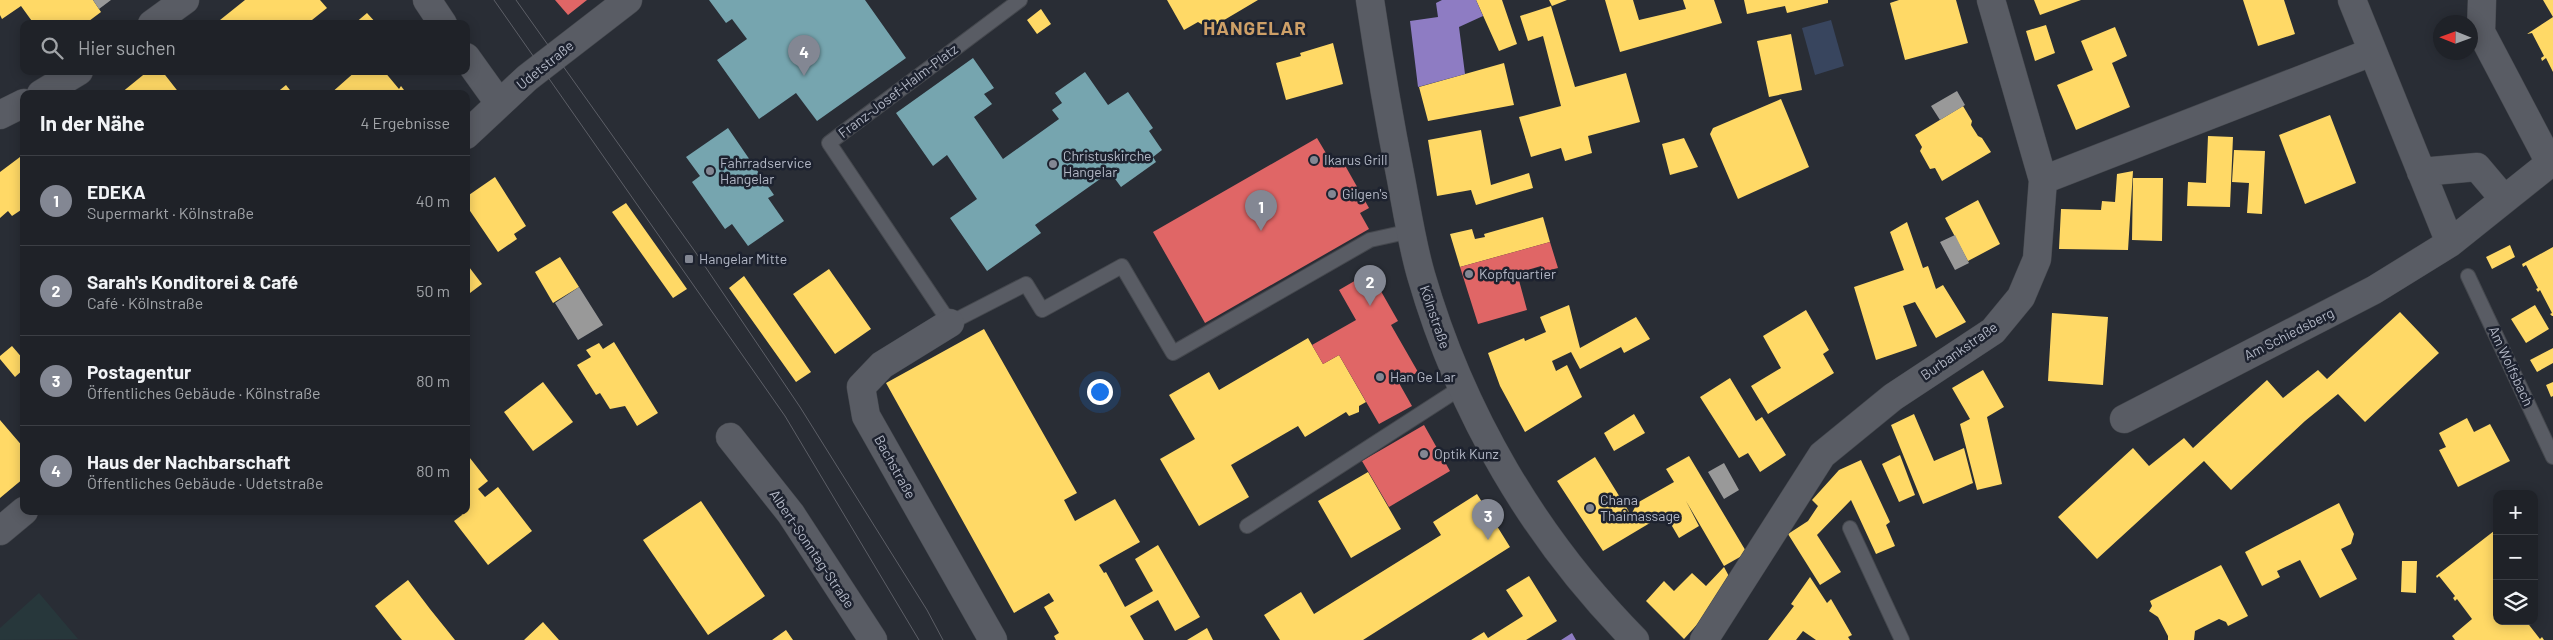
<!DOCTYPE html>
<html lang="de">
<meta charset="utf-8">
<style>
:root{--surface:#1f2228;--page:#2c2f34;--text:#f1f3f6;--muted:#a1a4a8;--line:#3c3f45;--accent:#838793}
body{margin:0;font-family:Barlow,sans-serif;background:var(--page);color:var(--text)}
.controls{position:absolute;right:15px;bottom:15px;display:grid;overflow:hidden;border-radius:10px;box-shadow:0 2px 12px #0003}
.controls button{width:45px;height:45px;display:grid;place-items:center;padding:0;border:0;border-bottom:1px solid var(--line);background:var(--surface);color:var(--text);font:25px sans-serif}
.compass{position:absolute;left:2433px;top:15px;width:45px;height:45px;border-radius:50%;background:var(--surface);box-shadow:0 2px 12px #0003;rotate:271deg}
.you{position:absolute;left:1099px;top:391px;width:18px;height:18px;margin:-12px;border:4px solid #fff;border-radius:50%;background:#1a73e8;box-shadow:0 0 0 8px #1a73e833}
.badge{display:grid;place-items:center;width:32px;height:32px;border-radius:50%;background:var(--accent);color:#fff;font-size:16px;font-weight:700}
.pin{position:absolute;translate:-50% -41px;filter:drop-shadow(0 1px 2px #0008)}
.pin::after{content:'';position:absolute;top:26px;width:18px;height:15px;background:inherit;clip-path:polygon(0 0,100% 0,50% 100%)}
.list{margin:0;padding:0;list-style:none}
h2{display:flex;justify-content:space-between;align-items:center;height:65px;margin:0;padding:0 20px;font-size:21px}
h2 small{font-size:16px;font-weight:400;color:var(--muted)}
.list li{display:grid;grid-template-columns:32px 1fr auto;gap:15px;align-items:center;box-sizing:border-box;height:90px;padding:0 20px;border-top:1px solid var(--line)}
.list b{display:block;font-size:19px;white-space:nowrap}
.list p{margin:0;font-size:16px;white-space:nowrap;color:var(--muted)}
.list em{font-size:16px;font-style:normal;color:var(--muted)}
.icon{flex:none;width:28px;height:28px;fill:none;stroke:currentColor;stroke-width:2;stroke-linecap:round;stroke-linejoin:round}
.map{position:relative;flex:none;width:2553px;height:640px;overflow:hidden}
.search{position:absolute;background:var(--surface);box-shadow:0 2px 12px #0003;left:20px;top:20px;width:450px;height:55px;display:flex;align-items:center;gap:12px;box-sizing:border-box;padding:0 18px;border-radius:10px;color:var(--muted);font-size:19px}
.panel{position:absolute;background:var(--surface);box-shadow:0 2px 12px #0003;left:20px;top:90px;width:450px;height:425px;border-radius:10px}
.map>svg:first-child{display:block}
.green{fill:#27373b}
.water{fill:#38455e}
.homes{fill:#ffd966}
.shops{fill:#e06666}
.offices{fill:#8e7cc3}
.public{fill:#76a5af}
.industry{fill:#999}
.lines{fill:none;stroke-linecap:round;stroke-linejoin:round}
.lane-casing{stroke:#45484e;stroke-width:16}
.street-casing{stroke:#45484e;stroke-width:29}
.lane{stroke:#595c64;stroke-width:14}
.street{stroke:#595c64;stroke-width:28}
.tram{stroke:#5d5f67;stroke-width:1}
.poi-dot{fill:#838793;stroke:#1d222f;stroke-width:2}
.labels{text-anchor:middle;stroke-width:5;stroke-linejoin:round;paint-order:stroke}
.street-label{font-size:14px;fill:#b3b8c6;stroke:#1d222f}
.poi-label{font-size:14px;fill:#b3b8c6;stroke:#1d222f;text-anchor:start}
.district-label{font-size:19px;font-weight:bold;letter-spacing:1px;fill:#cd9f67;stroke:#1d222f}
</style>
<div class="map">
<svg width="2553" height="640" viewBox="0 0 2553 640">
<rect width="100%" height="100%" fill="#292d35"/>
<path class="green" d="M39,593L78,639L0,640V628Z"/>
<path class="water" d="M1831,20L1844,66L1815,75L1802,28Z"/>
<path class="homes" d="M0,0H93L101,12L85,24H34L21,6L2,19L0,15Z
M245,0H320L327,8L307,24H223L220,20Z
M1167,0H1258L1209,29L1198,22L1184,30Z
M1476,0H1502L1517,44L1499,51Z
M1549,0H1567L1552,6Z
M1605,0H1633L1639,20L1686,9L1683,0H1714L1722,23L1620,52Z
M1744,0H1828V3L1787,13L1785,6L1747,14Z
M1899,0H1956L1968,43L1905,60L1890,3Z
M2034,0H2081L2040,15Z
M2243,0H2284L2295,34L2258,46Z
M2543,0H2553V72L2546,58L2542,61L2541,58L2544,56L2532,33L2527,34L2553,17Z
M1551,6L1575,87L1626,73L1640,122L1588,136L1592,153L1565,161L1561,148L1531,157L1519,117L1561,106L1543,36L1528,41L1520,16Z
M1041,9L1051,24L1037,34L1027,20Z
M367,13L377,24H354Z
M2046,25L2055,53L2035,61L2026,31Z
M2115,27L2127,56L2112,63L2130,107L2076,130L2057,85L2093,70L2081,41Z
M1791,34L1802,90L1769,97L1757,41Z
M1333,43L1343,84L1286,100L1276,63L1301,56L1300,53Z
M1504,63L1514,105L1428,121L1419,87Z
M148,71H162L180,94H115L119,90L121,93Z
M356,71L364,74L367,71H384L399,89L401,86L407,94H330Z
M286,85L293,94H275Z
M1781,99L1809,167L1738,199L1710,134L1713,128Z
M1963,106L1972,121L1971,125L1978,136L1982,138L1991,152L1942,181L1935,168L1930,169L1920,151L1922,147L1915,135Z
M2330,115L2356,183L2305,204L2279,135Z
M1481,130L1491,185L1529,173L1533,188L1476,205L1471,190L1437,196L1428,140Z
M2208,136L2233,137L2230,207L2187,206L2188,182L2206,183Z
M1684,138L1698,167L1670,175L1662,144Z
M2234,150L2265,151L2262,214L2247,213L2249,183L2232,182Z
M24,154V208L12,216L8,211L0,218V172Z
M2133,171L2128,250L2059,249L2061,209L2101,210L2102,201L2115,202L2117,174Z
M495,177L526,226L514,234L517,239L498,252L466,205V197Z
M2133,178H2163L2162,241L2132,240Z
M1978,200L2000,244L1968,261L1945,218Z
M626,203L687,289L673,298L612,212Z
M1543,217L1550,242L1460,267L1450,234L1472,229L1475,239L1485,237L1484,234Z
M1907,222L1923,268L1928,266L1936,289L1943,285L1966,322L1936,338L1915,302L1903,306L1917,346L1876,360L1854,287L1904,270L1890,232Z
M2510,245L2515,257L2492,269L2486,257Z
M2553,247V316H2552L2550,314L2552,313L2540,290L2538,292L2536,289L2538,288L2526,265L2523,267L2522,264Z
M560,257L579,287L553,303L535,272Z
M466,263L482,284L466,296Z
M829,269L871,329L835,354L793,294Z
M744,276L811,372L796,382L729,288Z
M1569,305L1580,348L1636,317L1650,339L1624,353L1621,347L1580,369L1571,352L1552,361L1556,371L1567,365L1582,397L1525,432L1500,386L1488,353L1524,338L1525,341L1546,332L1540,317Z
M2535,305L2549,329L2526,343L2511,319Z
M1806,310L1829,350L1823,354L1834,373L1768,414L1751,386L1781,368L1763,336Z
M2400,312L2439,353L2365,422L2338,394L2305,421L2231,490L2204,461L2097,559L2058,517L2133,448L2149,466L2184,438L2193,448L2267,380L2283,398L2318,370L2327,379Z
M2052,313L2108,317L2103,385L2048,381Z
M984,329L1077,493L1064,500L1075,521L1115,499L1140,542L1099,565L1104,573L1106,572L1125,607L1153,591L1135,559L1158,545L1200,617L1175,631L1158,600L1130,616L1144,640H1056L1054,636L1059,633L1044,607L1054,601L1049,593L1014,613L886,383Z
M1308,338L1323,364L1339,355L1366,402L1359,406V412L1349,416L1346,412L1305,437L1298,426L1231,465L1249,497L1199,526L1160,459L1195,439L1169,395L1209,372L1219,390Z
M614,342L658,413L637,426L625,406L610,409L600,393L596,395L577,365L591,357L586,350L599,343L603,349Z
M12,346L24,360V369L15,377L0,359V356Z
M2553,348V363L2537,372L2530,360Z
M1983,370L2004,407L1987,417L2002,484L1977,490L1960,424L1970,419L1952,388Z
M1730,378L1756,421L1762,417L1786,455L1760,472L1748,453L1739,458L1700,397Z
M543,382L573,422L533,451L504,412Z
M2553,382V396L2551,397L2546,385Z
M1634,414L1645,433L1614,451L1604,433Z
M1914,414L1934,461L1964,448L1973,483L1923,504L1891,425Z
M2467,418L2474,432L2490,424L2510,461L2458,487L2439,450L2446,447L2439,433Z
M0,420L24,448V478L0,498Z
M466,453L488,481L478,489L485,497L498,487L532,531L488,565L454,521L462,515L460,511H466Z
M1900,455L1915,495L1899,502L1882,464Z
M1689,456L1747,553L1724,566L1686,501L1699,526L1679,538L1665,514L1603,551L1557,481L1595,457L1631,515L1637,503L1674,482L1666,469Z
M1861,460L1890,522L1886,525L1895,546L1876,554L1851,500L1817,535L1841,572L1820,585L1788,534L1808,521L1818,506L1812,500L1839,470Z
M1368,472L1401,529L1351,558L1318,501Z
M1477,494L1510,547L1363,640H1280L1264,615L1301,592L1314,614L1441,535L1433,522Z
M701,501L765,596L708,635L643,540Z
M2339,503L2354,534L2351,544L2341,549L2357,579L2320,598L2300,560L2277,571L2280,577L2262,586L2245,552Z
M2494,531L2497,539V621H2526L2540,639L2542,637L2544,640H2455L2452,636L2472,619L2457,599L2455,601L2453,598L2455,596L2439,576L2437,578L2436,576Z
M2402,561H2417L2416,593L2401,592Z
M2221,565L2248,616L2228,626L2226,622L2219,619L2195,631L2194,640H2168V636L2158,617L2149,611L2152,606L2150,601Z
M1724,567L1731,580L1720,599L1684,639L1646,601L1664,581L1674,591L1692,573L1706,586Z
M1529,576L1557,621L1526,640H1471L1484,632L1488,638L1523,616L1506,590Z
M1810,577L1827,603L1831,599L1852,635L1848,637L1850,640H1816L1803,631L1796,640H1768L1794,606L1791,604Z
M408,580L430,609L455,640H402L397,634L375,606Z
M543,622L559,640H524Z
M1207,628L1213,640H1187Z
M786,630L793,640H772Z"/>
<path class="shops" d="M555,0H587L568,15Z
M1317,138L1333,165L1342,160L1369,208L1360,213L1369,229L1205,323L1153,232Z
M1550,242L1558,268L1542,272L1541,266L1517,273L1527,310L1478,324L1460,267Z
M1370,272L1398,321L1391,325L1418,372L1399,383L1412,406L1379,424L1339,355L1323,364L1312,345L1356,320L1339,290Z
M1424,425L1450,471L1389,507L1362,461Z"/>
<path class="offices" d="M1442,0H1476L1483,16L1459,27L1465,74L1418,87L1410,21L1438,17L1436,3Z
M1572,633L1576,640H1561Z"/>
<path class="public" d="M709,0H865L906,58L817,121L796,93L759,119L717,60L747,39L732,19L726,23Z
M973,58L994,88L984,94L992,104L974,117L1003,159L1059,119L1052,110L1062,103L1055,93L1085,72L1108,105L1128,92L1153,128L1149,131L1162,150L1153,157L1156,162L1121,187L1110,172L1035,225L1041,233L987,271L950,218L977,199L947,155L933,166L896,113Z
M728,128L774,195L768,198L784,221L748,246L732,224L725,229L692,182L700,176L686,157Z"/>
<path class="industry" d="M93,0H111L99,9Z
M1957,91L1965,105L1940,120L1931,106Z
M1955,235L1969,263L1955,270L1940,242Z
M579,287L603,325L578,340L555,303Z
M1724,463L1739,490L1724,499L1708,472Z"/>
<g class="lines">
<g class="lane-casing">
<path id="lane" d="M1020,0L829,143L950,323L1026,284L1042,310L1122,266L1173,353L1370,240L1411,231
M2468,276L2553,457
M1247,526L1462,387
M1850,528L1902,640"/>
</g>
<g class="street-casing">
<path id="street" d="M427,0L443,24
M1370,0C1379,60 1389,119 1401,179C1407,211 1412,244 1421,275C1461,413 1534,538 1635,640
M152,24L185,0
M466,57L499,103
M41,94L79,71
M0,115L24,103
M466,135L527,78L628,0
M2421,172L2477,167L2504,199
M2043,180L2372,52
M2450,243L2550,163L2481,32L2482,0
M950,323L882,365L861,387L866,416L993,640
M2124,419L2374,290L2450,243L2352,0
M730,437L791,514L873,640
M0,531L24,511
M1704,640L1822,455L1893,397L1993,331L2021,297L2037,259L2043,180L1991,0"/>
</g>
<use href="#lane" class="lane"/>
<use href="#street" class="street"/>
<path class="tram" d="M494,0L785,416L919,640
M516,0L696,253L800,407L927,610L943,640"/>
</g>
<g class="poi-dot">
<circle cx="1314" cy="160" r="5"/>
<circle cx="1053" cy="164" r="5"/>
<circle cx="710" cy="171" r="5"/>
<circle cx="1332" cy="194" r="5"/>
<rect x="684" y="254" width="10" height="10" rx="2.5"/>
<circle cx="1469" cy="274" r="5"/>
<circle cx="1380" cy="377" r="5"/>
<circle cx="1424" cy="454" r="5"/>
<circle cx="1590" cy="508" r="5"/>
</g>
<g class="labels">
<g class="street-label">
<text transform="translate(545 65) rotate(-39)" y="5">Udetstraße</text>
<text transform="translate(898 91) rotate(-37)" y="5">Franz-Josef-Halm-Platz</text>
<text transform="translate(1435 317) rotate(71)" y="5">Kölnstraße</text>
<text transform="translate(2289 334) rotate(-27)" y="5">Am Schiedsberg</text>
<text transform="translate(1959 351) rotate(-35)" y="5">Burbankstraße</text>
<text transform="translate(2511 366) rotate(65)" y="5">Am Wolfsbach</text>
<text transform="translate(895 467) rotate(61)" y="5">Bachstraße</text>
<text transform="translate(812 549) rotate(56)" y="5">Albert-Sonntag-Straße</text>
</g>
<g class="poi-label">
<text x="1063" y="161">Christuskirche<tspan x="1063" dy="16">Hangelar</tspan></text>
<text x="1324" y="165">Ikarus Grill</text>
<text x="720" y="168">Fahrradservice<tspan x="720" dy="16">Hangelar</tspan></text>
<text x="1342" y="199">Gilgen's</text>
<text x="699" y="264">Hangelar Mitte</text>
<text x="1479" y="279">Kopfquartier</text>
<text x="1390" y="382">Han Ge Lar</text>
<text x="1434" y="459">Optik Kunz</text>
<text x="1600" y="505">Chana<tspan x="1600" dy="16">Thaimassage</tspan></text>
</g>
<g class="district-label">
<text x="1255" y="35">HANGELAR</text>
</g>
</g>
</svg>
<div class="controls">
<button>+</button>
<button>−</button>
<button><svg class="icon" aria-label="layers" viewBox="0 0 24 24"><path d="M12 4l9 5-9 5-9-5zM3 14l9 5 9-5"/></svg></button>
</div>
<svg class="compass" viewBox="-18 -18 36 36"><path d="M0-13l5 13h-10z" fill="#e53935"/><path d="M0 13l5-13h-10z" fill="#a1a4a8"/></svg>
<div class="you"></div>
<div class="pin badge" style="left:1261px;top:231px">1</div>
<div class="pin badge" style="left:1370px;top:306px">2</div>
<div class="pin badge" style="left:1488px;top:540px">3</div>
<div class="pin badge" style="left:804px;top:76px">4</div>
<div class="search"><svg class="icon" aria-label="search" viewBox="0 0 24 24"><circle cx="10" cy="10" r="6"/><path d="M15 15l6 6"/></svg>Hier suchen</div>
<section class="panel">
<h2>In der Nähe<small>4 Ergebnisse</small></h2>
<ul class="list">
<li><span class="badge">1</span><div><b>EDEKA</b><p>Supermarkt · Kölnstraße</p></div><em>40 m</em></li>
<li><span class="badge">2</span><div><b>Sarah's Konditorei &amp; Café</b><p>Café · Kölnstraße</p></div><em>50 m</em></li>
<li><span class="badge">3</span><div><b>Postagentur</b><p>Öffentliches Gebäude · Kölnstraße</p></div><em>80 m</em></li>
<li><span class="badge">4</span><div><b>Haus der Nachbarschaft</b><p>Öffentliches Gebäude · Udetstraße</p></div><em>80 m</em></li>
</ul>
</section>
</div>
